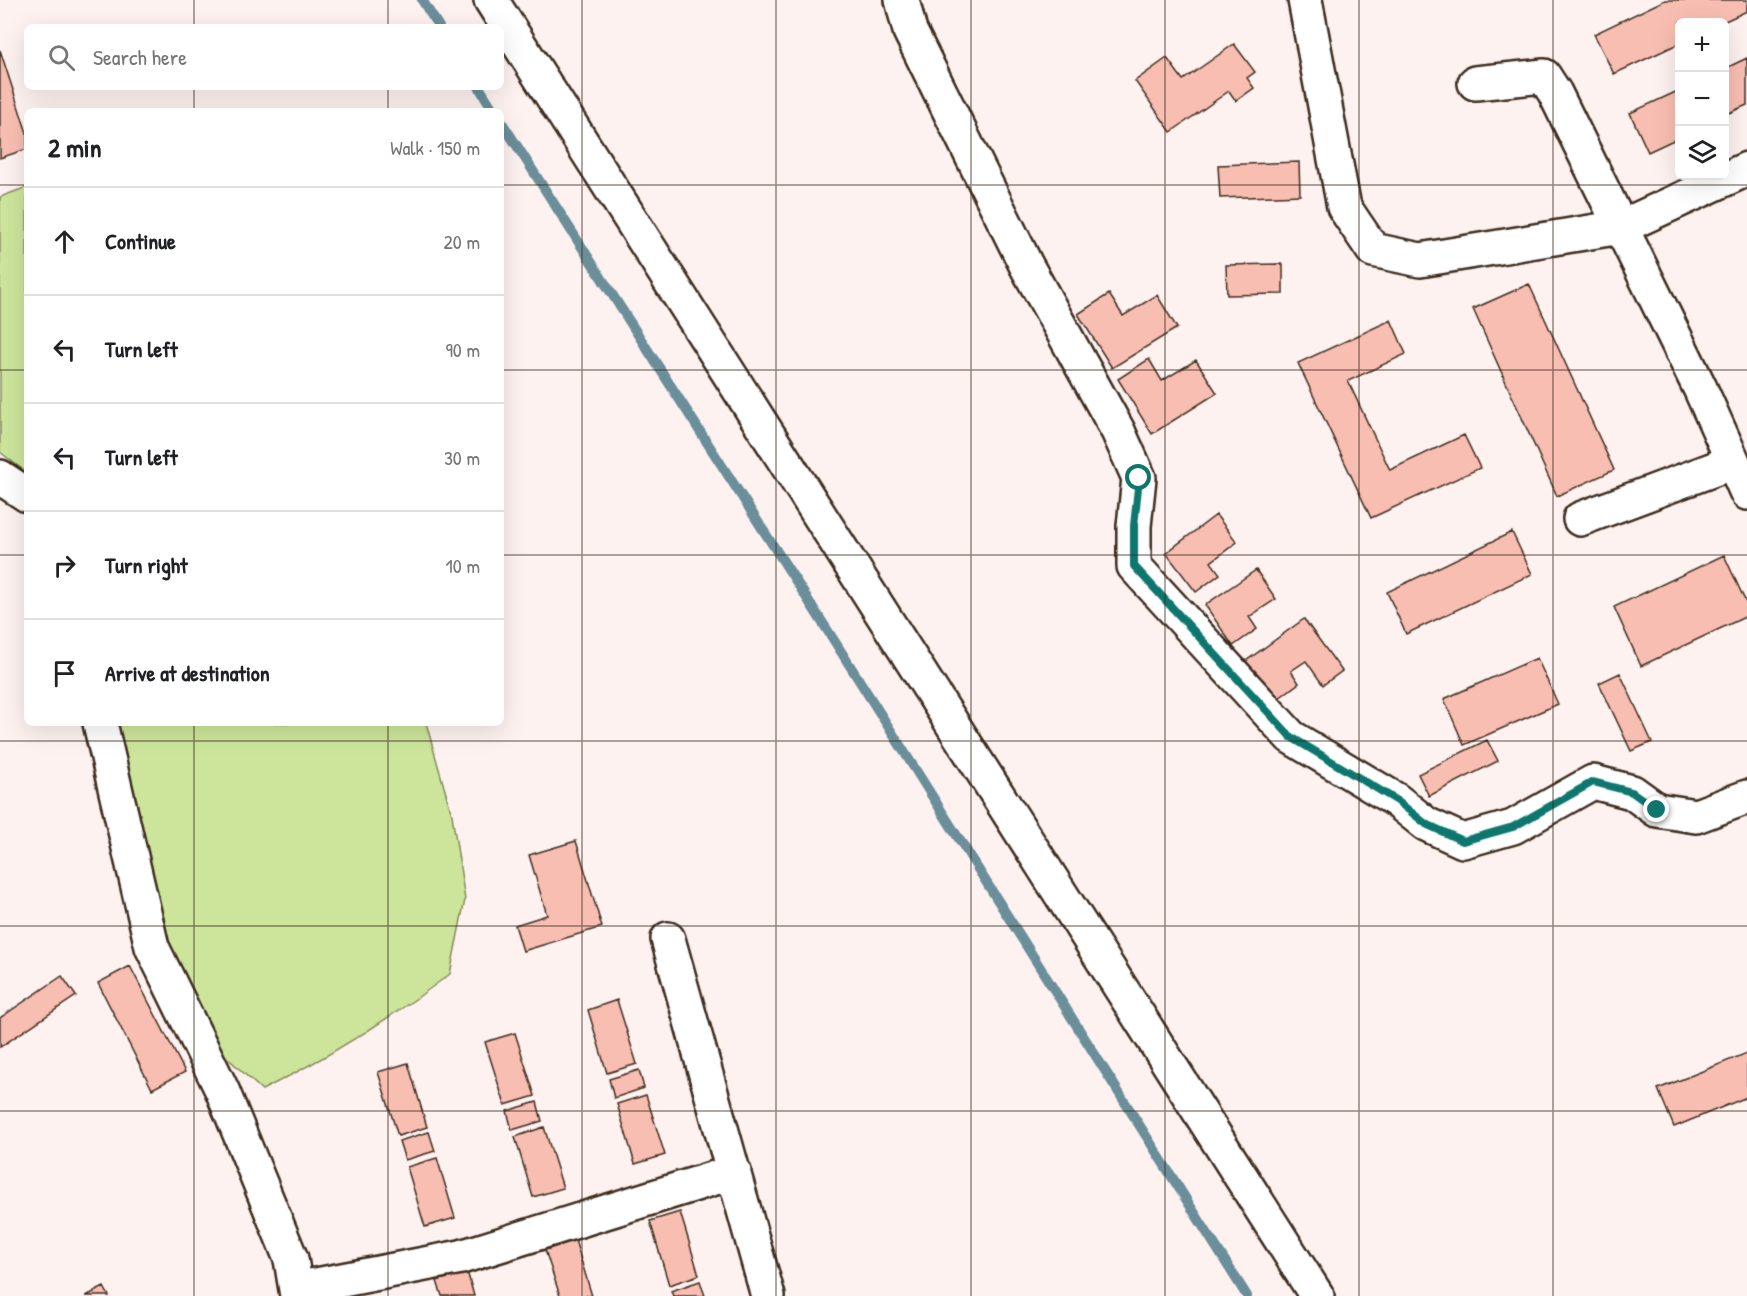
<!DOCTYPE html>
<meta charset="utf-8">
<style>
:root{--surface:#fff;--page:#f2f2f2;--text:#202124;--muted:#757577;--line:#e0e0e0}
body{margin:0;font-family:"Patrick Hand",sans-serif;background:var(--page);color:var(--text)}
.controls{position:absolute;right:18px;top:18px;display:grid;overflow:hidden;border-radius:9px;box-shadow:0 6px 24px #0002}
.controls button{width:54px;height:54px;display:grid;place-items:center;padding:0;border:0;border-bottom:2px solid var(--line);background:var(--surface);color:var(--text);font:30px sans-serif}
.stop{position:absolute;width:18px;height:18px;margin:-14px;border:4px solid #0f766e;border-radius:50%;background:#fff}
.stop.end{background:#0f766e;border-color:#fff;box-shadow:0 2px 6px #0008}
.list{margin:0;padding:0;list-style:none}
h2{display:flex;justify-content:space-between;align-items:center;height:78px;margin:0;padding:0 24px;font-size:26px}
h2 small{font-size:20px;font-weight:400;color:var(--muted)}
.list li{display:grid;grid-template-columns:39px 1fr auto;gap:18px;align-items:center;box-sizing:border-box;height:108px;padding:0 24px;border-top:2px solid var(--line)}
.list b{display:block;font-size:22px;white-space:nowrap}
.list em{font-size:20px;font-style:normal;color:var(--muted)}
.icon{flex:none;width:33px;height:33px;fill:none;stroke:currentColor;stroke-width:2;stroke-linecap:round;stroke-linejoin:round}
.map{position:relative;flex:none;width:1747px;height:1296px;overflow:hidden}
.search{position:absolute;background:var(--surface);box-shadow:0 6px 24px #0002;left:24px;top:24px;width:480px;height:66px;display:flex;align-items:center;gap:15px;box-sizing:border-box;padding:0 21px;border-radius:9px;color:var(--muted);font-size:22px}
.panel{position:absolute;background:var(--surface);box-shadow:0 6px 24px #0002;left:24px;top:108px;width:480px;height:618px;border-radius:9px}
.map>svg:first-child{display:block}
.green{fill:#cce59b;stroke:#84885c;stroke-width:1.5}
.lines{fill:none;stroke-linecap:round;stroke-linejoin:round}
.stream{stroke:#6b8e9a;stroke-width:10}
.building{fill:#f9beb2;stroke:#3b2a1e;stroke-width:1.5}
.minor-casing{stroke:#3b2a1e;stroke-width:38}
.minor{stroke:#fff;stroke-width:33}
.route{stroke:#0f766e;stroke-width:8}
.grid{fill:none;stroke:#3b2a1e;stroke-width:1.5;stroke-opacity:0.55}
</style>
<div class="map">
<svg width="1747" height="1296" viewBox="0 0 1747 1296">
<rect width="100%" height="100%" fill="#fef2f0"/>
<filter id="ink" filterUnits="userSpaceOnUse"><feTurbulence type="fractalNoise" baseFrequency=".0167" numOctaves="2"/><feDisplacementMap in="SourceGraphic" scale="12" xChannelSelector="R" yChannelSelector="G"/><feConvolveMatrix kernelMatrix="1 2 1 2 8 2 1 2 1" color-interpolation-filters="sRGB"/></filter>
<g filter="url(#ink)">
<path class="green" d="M27,187V473L0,452V197Z
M111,723H426L452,815L465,900L450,974C390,1019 329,1057 262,1090L219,1050L175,970Z"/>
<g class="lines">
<path class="stream" d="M422,0L439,27
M479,87L494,111
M501,121L835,642L1247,1296"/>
</g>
<path class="building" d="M1665,0H1747V11L1723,22H1680V43L1614,74L1594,34Z
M1234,44L1255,72L1247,78L1254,88L1236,101L1229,91L1171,132L1135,81L1167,58L1183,80Z
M0,50L27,133V149L0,158Z
M1747,58V105L1724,115V69Z
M1680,90V137L1648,152L1630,113Z
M1299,162L1300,195L1220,198L1218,165Z
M1283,264V294L1227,295L1226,265Z
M1529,284L1614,470L1557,496L1473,309Z
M1109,294L1123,316L1157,295L1177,328L1112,368L1078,314Z
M1391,320L1406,354L1348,381L1390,470L1464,435L1480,468L1371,518L1298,363Z
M1149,359L1162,381L1196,360L1217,393L1152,434L1118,379Z
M1216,515L1237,542L1211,562L1220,574L1196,592L1166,553Z
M1512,532L1532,574L1406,634L1387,592Z
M1724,555L1747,605V616L1641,666L1614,607Z
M1256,570L1276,599L1249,617L1257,629L1233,646L1205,605Z
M1304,619L1342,671L1323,685L1306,661L1291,671L1299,683L1275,701L1246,661Z
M1537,658L1558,704L1464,745L1444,699Z
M1620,673L1652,742L1631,751L1599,683Z
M1487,740L1498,761L1429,796L1418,774Z
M576,841L602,927L523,951L515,925L547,915L529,855Z
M130,966L185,1072L152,1089L98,983Z
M62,976L76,996L0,1047V1018Z
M617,1000L637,1064L607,1073L588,1010Z
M515,1033L535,1096L505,1105L485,1042Z
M1747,1053V1097L1674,1127L1658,1089Z
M408,1063L427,1127L398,1136L378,1072Z
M639,1070L644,1088L614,1098L609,1079Z
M646,1095L665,1155L635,1164L617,1104Z
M537,1102L542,1121L512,1130L507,1111Z
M544,1127L563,1188L533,1197L515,1137Z
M429,1132L435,1151L405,1160L399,1141Z
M437,1158L455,1218L425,1227L407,1167Z
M680,1212L699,1275L669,1285L650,1221Z
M575,1240L592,1296H560L545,1250Z
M467,1271L474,1296H442L437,1281Z
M700,1281L705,1296H673L671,1291Z
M104,1287L109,1296H86Z"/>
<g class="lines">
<g class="minor-casing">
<path id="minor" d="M491,0L1317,1296
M902,0L910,31L1026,265L1118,431L1139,478L1134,526V566L1291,737L1396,800L1426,824L1463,841L1513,827L1593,782L1632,792L1657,810L1696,816L1747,797
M1305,0L1344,207L1373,250L1420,260L1621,227L1747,169
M1475,83L1544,76L1555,93L1700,388L1747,493
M0,477L27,495
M1580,519L1733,462
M100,723L152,947L222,1090L291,1259L297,1296
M668,939L768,1296
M296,1289L461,1257L734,1172"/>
</g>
<use href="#minor" class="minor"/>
</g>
</g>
<g class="lines" filter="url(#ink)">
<path class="route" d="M1139,478L1134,526V566L1291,737L1396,800L1426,824L1463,841L1513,827L1593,782L1632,792L1657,810"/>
</g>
<path class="grid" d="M194,0V27M388,0V27M582,0V1296M776,0V1296M971,0V1296M1165,0V1296M1359,0V1296M1553,0V1296M194,87V111M388,87V111M0,185H27M501,185H1747M0,370H27M501,370H1747M0,555H27M501,555H1747M194,723V1296M388,723V1296M0,741H1747M0,926H1747M0,1111H1747"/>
</svg>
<div class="controls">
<button>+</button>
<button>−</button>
<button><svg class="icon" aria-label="layers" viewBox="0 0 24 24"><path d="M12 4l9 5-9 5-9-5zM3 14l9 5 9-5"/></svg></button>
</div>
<div class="stop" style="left:1139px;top:478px"></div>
<div class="stop end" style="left:1657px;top:810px"></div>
<div class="search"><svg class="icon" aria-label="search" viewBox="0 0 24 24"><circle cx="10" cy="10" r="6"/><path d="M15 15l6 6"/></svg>Search here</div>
<section class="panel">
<h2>2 min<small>Walk · 150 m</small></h2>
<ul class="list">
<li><svg class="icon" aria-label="ahead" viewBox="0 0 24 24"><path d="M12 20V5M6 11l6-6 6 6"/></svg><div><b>Continue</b></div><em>20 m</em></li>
<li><svg class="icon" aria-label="left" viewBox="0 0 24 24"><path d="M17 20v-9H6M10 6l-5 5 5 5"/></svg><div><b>Turn left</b></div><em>90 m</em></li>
<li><svg class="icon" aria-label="left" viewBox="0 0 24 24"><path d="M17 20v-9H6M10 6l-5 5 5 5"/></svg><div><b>Turn left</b></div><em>30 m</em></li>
<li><svg class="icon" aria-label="right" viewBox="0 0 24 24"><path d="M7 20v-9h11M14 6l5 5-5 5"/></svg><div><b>Turn right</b></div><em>10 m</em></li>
<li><svg class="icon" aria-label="arrive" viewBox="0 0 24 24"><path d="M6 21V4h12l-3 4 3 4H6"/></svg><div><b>Arrive at destination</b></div></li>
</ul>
</section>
</div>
